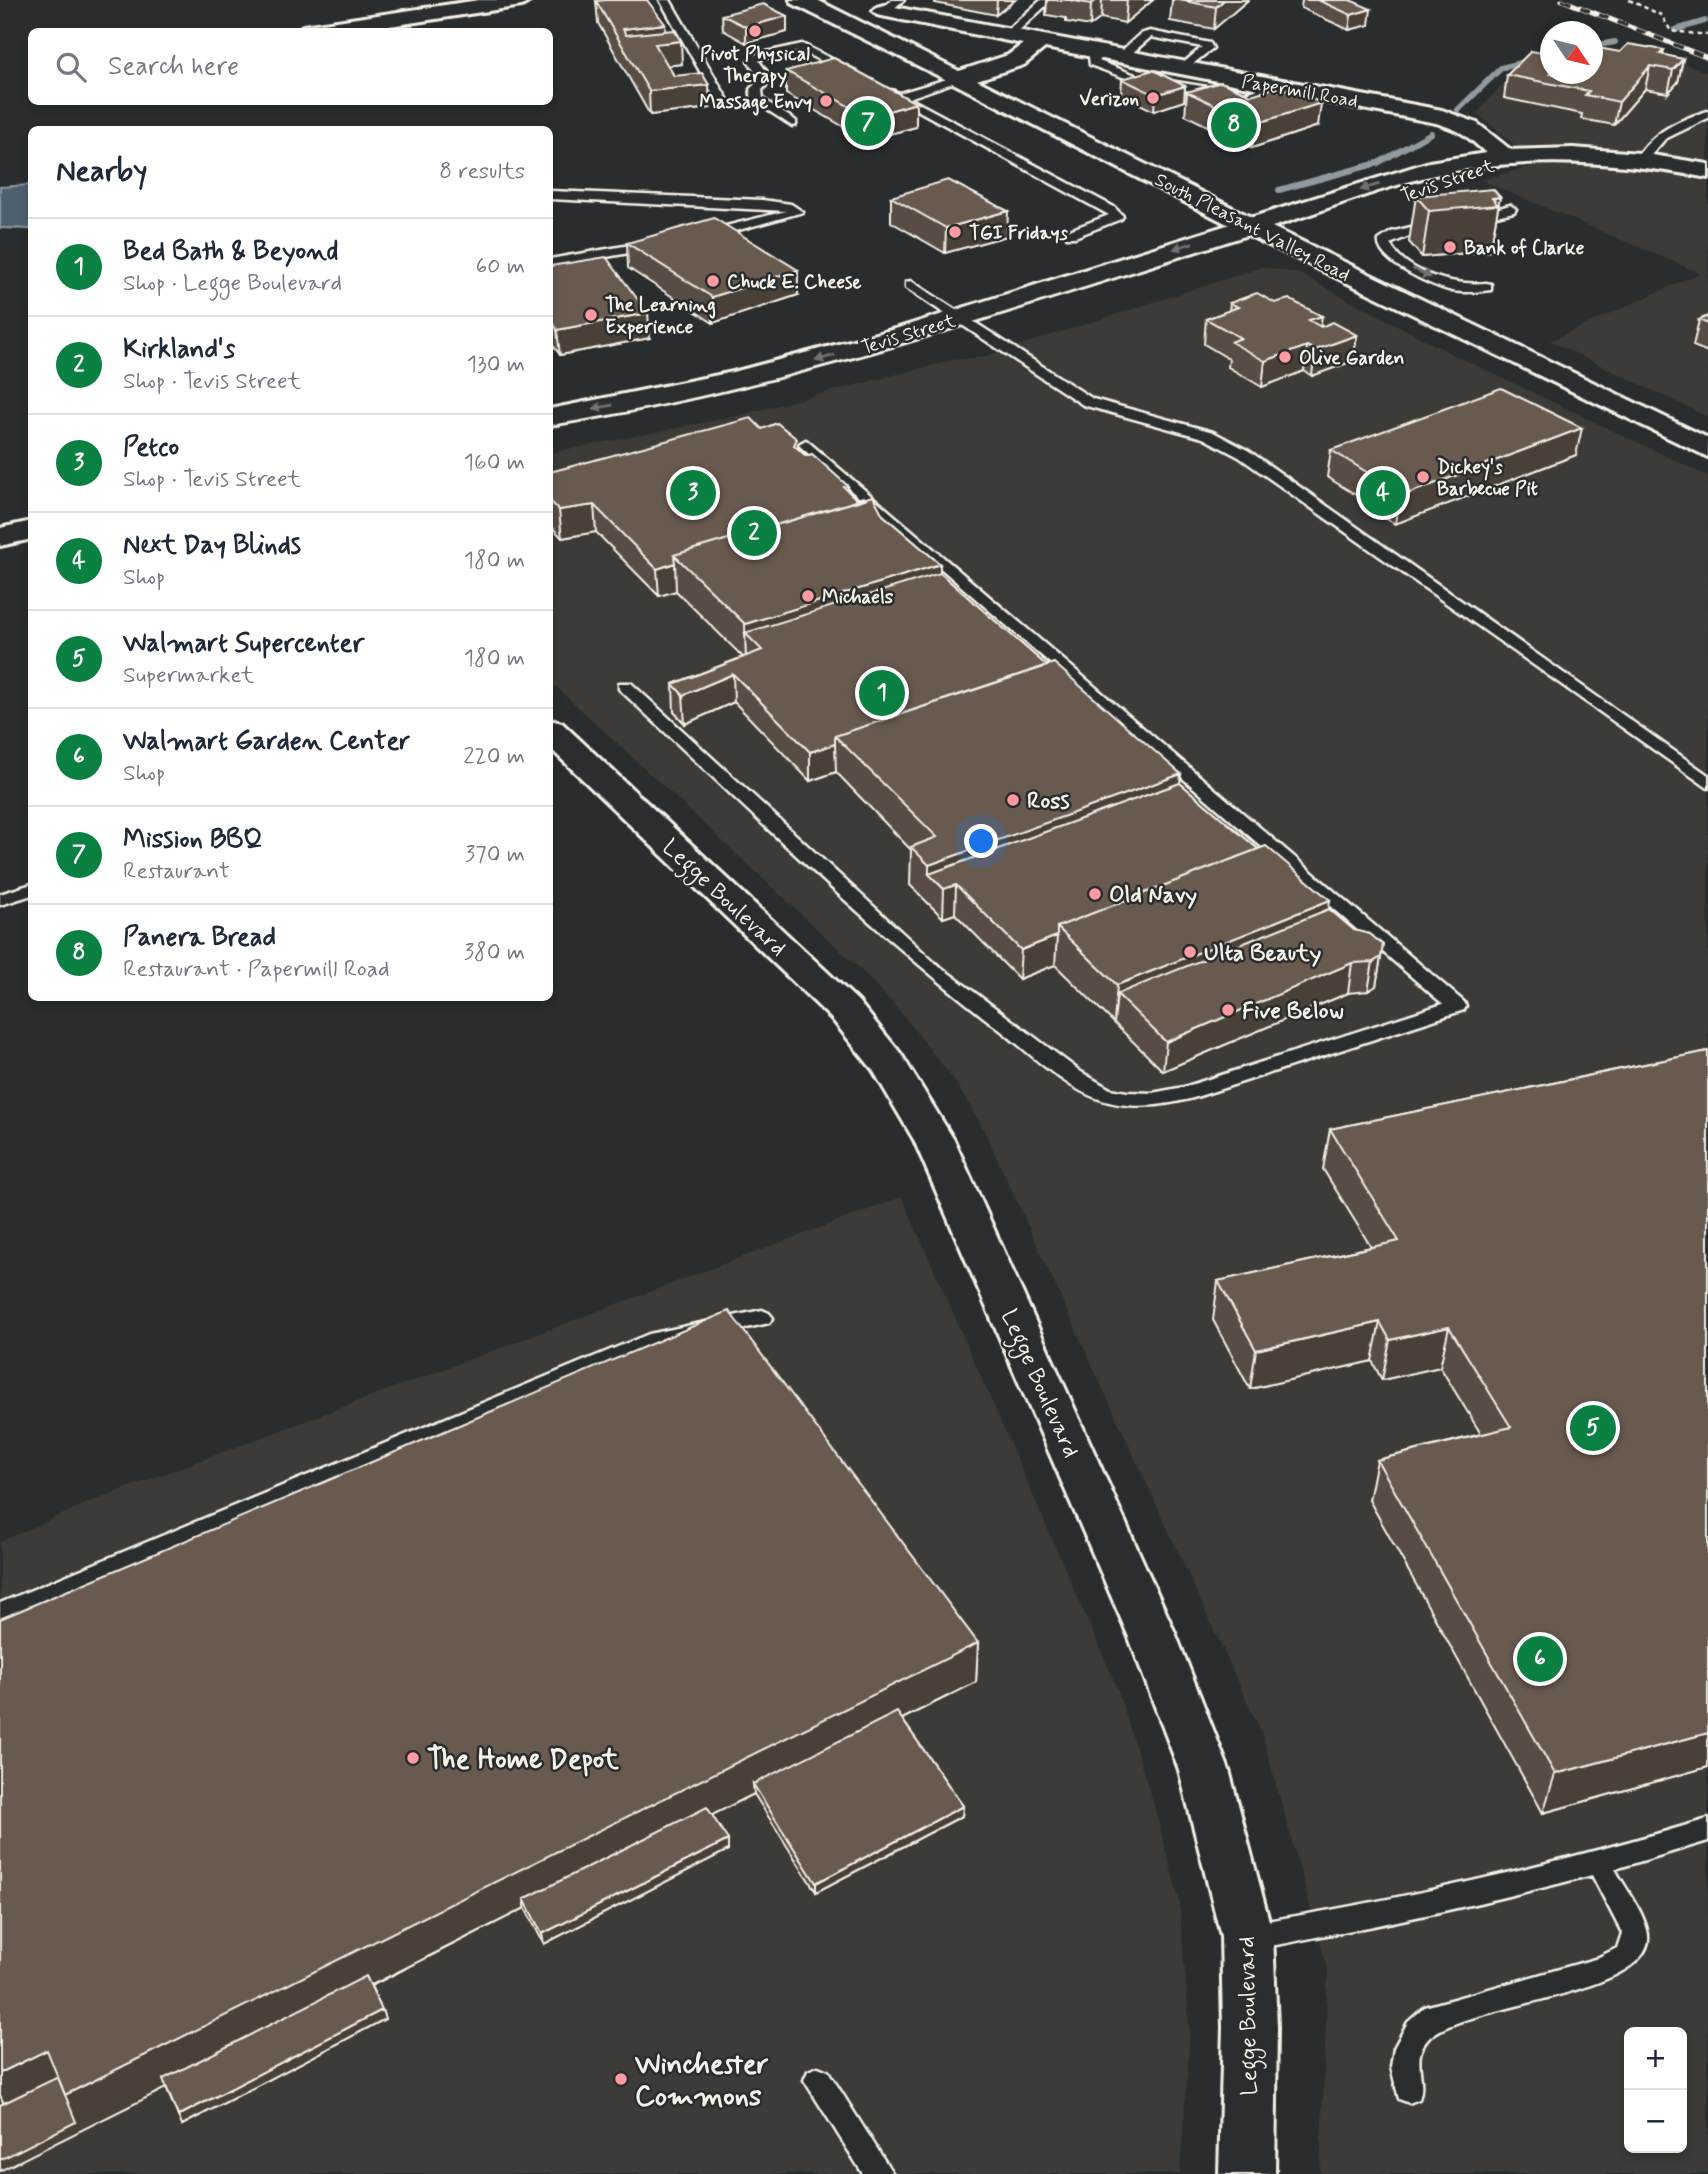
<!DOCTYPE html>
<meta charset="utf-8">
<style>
:root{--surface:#fff;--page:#f6f6f7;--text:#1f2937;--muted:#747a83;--line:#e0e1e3;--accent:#0b8043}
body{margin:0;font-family:Mynerve,sans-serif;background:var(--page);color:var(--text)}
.controls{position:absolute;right:21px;bottom:21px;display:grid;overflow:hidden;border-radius:10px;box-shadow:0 4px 10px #0003}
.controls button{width:63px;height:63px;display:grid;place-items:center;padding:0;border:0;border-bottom:2px solid var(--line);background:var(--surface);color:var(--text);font:35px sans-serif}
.compass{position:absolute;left:1540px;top:21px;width:63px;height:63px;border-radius:50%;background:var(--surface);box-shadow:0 4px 10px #0003;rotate:125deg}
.you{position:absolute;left:982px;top:842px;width:24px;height:24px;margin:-18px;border:5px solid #fff;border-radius:50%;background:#1a73e8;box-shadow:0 0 0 10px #1a73e833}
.badge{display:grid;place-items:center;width:46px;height:46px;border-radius:50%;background:var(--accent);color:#fff;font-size:23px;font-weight:700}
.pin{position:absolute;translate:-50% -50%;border:4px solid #fff;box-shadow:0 2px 7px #0006}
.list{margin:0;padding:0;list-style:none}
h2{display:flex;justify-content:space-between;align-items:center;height:91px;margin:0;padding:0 28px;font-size:30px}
h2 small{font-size:23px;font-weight:400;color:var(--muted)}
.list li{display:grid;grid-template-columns:46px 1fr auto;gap:21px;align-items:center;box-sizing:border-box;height:98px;padding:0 28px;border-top:2px solid var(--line)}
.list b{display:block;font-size:26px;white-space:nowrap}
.list p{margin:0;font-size:23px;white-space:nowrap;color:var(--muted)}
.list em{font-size:23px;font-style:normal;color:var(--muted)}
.icon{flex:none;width:38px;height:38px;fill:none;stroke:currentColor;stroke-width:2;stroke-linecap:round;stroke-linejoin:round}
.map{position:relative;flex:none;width:1708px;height:2174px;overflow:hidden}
.search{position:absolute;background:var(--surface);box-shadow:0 4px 10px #0003;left:28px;top:28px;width:525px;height:77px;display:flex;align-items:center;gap:18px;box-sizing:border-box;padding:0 24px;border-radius:10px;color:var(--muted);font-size:26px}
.panel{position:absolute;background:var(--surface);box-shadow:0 4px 10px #0003;left:28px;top:126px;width:525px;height:875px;border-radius:10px}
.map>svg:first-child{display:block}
.built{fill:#3d3a38;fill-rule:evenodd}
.water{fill:#4d606f;stroke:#909a9f;stroke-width:2}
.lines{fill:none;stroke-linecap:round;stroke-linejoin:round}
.stream{stroke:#909a9f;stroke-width:6}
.service-casing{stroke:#f4f1e8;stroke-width:5}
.minor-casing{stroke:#f4f1e8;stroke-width:6}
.tertiary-casing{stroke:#f4f1e8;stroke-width:6}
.secondary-casing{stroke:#f4f1e8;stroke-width:6}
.path{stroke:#f4f1e8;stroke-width:2.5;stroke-dasharray:4.5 3.5;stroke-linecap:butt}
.service{fill:#2a2d2e;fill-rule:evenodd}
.minor{fill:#2a2d2e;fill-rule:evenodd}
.tertiary{fill:#2a2d2e;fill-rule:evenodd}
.secondary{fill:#2a2d2e;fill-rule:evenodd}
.rail-casing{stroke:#f4f1e8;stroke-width:5}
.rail{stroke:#2a2d2e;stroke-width:3.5;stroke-dasharray:10;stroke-linecap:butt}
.wall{fill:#594d45;stroke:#f4f1e8;stroke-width:2}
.shaded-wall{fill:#493f38;stroke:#f4f1e8;stroke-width:2}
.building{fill:#685a50;stroke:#f4f1e8;stroke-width:2}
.oneway{fill:#71726f}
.poi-dot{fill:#ff9aa2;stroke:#2a2d2e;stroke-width:2.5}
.labels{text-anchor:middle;stroke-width:5;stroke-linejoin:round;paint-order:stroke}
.far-poi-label{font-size:19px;font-weight:bold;fill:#f4f1e8;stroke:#2a2d2e;text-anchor:start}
.far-street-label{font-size:19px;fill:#f4f1e8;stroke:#2a2d2e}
.poi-label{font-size:23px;font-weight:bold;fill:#f4f1e8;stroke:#2a2d2e;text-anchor:start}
.street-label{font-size:23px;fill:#f4f1e8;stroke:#2a2d2e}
.near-poi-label{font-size:28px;font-weight:bold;fill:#f4f1e8;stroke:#2a2d2e;text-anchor:start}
</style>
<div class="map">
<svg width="1708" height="2174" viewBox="0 0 1708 2174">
<rect width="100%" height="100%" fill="#2a2d2e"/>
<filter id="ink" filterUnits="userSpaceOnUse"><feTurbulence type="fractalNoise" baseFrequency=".0143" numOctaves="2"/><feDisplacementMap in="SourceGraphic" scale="14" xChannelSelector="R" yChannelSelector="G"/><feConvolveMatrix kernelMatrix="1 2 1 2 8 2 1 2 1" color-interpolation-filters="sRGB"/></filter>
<g filter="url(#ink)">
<path class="built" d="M1645,47L1708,73V417L1550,341L1700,273L1480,180L1538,165L1477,113L1509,77L1592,74L1593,56Z
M1263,267L1300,274L1454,355L1708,476V2174H1320L1328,1970L1262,1734L983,1128L954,1080L899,1010L857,966L550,681V453L732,417L953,360L983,357ZM1629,2032H1682V2148H1629Z
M902,1197L1116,1685L1152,1799L1179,1899L1190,2034L1180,2174H0V1542L95,1500Z"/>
<path class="water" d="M31,185V229L0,228V187Z"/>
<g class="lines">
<path class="stream" d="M1675,30L1705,21
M1592,46L1615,42
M1458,110L1501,68L1550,55
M1279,190L1378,163L1431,133"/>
<g class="service-casing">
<path id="service" d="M660,0H670L728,100L726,102L716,100Z
M892,0H904L888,13H880V9Z
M1041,0H1052L1012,37H1004V33Z
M1150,31L1210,43L1213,48L1184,71L1180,70V66L1202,47L1151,37L1125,59H1117V55L1140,34Z
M802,44L856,71L846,73L801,51L761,59L759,61L772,79L762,90L763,99L796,121V125L792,126L752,100L750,89L760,79L748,61L753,55Z
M1102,50L1107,53L1099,61L1138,76L1245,93L1256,90L1263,82L1273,84L1264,94L1246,100L1136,82L1090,65L1089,56Z
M957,76L967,78L909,98L1114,207L1123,216L1121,219L1075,237H1067V231L1109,215L886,93L892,90L900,93Z
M1708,111V118L1665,139L1646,161H1638L1636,159C1651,133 1680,119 1708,111Z
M550,191L762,200L791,204L803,212L710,238L704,234L706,231L786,211L550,199Z
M1510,205L1516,209L1514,212L1474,221L1468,217Z
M1415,226L1426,229L1390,244C1407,274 1454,286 1486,283L1491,284V290C1478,292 1464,293 1452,291C1434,287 1375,261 1379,240L1391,232Z
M653,241L657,242V248L550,267V259Z
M911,281L1093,399L1213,432L1249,451L1708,775V788L1239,457L1203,438L1083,405L906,288V282Z
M806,440L1464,1002L1466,1006L1464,1010L1193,1098C1162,1106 1130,1110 1099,1099C1062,1086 1030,1053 999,1029C864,926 744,805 619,689V683H631L934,962L1081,1072L1110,1089L1127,1092L1152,1093L1184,1087L1443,1004L801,447L799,444Z
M32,884V895L0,905V894Z
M762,1310L769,1313L773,1318L769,1323L661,1347L0,1623V1603L649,1334Z
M1708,1819V1841L1615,1869C1625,1888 1642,1909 1647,1930C1665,1996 1459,2003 1428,2039C1410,2059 1427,2079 1419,2099L1409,2103L1399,2099L1391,2067L1394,2048L1408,2022L1425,2007L1595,1959L1617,1948L1622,1933L1592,1875C1501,1899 1409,1920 1316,1937C1294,1941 1259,1952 1238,1944L1234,1936L1238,1928L1247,1924C1404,1900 1556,1864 1708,1819Z
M818,2067L828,2071L893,2174H863L804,2080L808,2071Z"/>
</g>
<g class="minor-casing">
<path id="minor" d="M479,0H532L522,6L350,32H293L303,26Z
M884,5L1442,110L1477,123L1521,158L1517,163C1496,168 1480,145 1463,134C1455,129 1445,126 1436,123L1045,48L1024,65L961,85L950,78L953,73L1008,55L1023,44L877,15L873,11L877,7Z
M550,720L562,723L858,1001L901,1054L954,1140L1176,1635L1229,1770L1273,1936L1277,2027L1275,2174H1219L1223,2027L1221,1936L1179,1770L1128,1635L914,1140L873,1070L832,1019L550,748Z"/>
</g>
<g class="tertiary-casing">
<path id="tertiary" d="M790,0H817L1257,220L1260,225L1257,230H1239L953,83L793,4Z"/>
</g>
<g class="secondary-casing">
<path id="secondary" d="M1573,148L1640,153L1708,164V178C1621,162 1532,155 1444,173C1390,184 1325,210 1272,227L1708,438V457L1248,235C1018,307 788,388 550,425V409L733,372L895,329L1429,162L1505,150Z
M32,521V539L0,546V528Z"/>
</g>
<path class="path" d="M1629,0L1661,15L1671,31L1708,35"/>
<use href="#service" class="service"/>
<use href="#minor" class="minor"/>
<use href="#tertiary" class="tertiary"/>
<use href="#secondary" class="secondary"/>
<g class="rail-casing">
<path id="rail" d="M1562,0L1708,58"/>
</g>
<use href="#rail" class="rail"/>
</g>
<path class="wall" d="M935,0H1015L996,15L935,3Z
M1047,0H1153L1125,23L1101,18L1090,26L1066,22V18L1046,15Z
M1172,0H1248L1214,29L1170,21Z
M1302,0H1350L1369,25L1349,30L1301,8Z
M596,1L666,31L682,64L668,65L674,76L710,108L650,115L598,23Z
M722,15L787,16V32L746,43L723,30Z
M1664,50L1663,55L1683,59L1678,82L1668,93L1645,89L1614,125L1581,119L1582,114L1504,98L1507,75L1550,74L1620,52Z
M786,71L916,127L867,140L786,94Z
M1122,79L1185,86L1184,101L1154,111L1121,95Z
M1187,92L1251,95L1318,126L1252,148L1185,115Z
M1416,196L1500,197L1490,251L1422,257L1409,242Z
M891,197L1007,236L945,253L891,222Z
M627,243L798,295L713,323L628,268Z
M550,266L650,338L560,355L550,341Z
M1230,303L1357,335L1353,361L1312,376L1304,371L1262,387L1228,367L1229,359L1204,344L1206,319L1229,311Z
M1708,316V352L1693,346L1699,320Z
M762,429L797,447L806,456L848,486V491L856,499L883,515L940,564V573L1047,666L1181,774L1180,783L1354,930L1383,945L1376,986L1368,991L1348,993L1163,1071L1055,965L1019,979L955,914L943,918L910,885L911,850L836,772L810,781L734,702L685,724L674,712L673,684L743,657L676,591L659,596L596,532L562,538L550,525V472Z
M1331,450L1576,455L1395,524L1364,505V500L1327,477Z
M1708,1051V1767L1543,1813L1369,1500L1377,1460L1481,1434L1440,1367L1382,1380L1372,1361L1250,1389L1213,1320L1218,1281L1371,1247L1323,1169L1330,1129Z
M978,1643L976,1682L902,1719L963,1806L962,1816L816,1892L754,1794L712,1815L728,1850L544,1944L525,1908L371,1986L382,2010L385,2019L182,2125L166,2088L4,2104L0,2095Z"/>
<path class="shaded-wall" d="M997,0H1015L996,15Z
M1097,0H1102L1101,18L1090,26L1091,4Z
M1127,0H1153L1125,23Z
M1224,0H1248L1214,29L1216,7Z
M1371,9L1369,25L1349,30L1351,15Z
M787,16V32L746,43V27Z
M665,24L666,43L681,41L682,64L656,67L625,51L623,29Z
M1683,59L1678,82L1668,93L1673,70Z
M1650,66L1645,89L1614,125L1619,102Z
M709,85L710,108L650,115L649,91Z
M1185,86L1184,101L1154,111L1155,95Z
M916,103V127L867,140L868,117Z
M1321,103L1318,126L1252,148L1255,124Z
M1500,197L1490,251L1422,257L1429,211Z
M1008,211L1007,236L945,253L946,228Z
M798,270V295L713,323L712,297Z
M648,313L650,338L560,355L557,330Z
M1322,316L1318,341L1309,320Z
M1357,335L1353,361L1312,376L1315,350Z
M1307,346L1304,371L1262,387L1265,361Z
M1582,428L1576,455L1395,524L1399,497Z
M594,505L596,532L562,538L559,510Z
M675,563L676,591L659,596L657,569Z
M940,564V600L745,633L746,661L745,624Z
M733,674L734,702L685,724L683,695Z
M835,744L836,772L810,781V752Z
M1181,774L1177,811L956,885L955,914L943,918L944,889L929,874V865Z
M1330,900L1325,938L1117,994L1114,1023L1117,985Z
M1057,936L1055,965L1019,979L1021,950Z
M1381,957L1376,986L1368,991L1373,962Z
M1352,963L1348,993L1163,1071L1166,1042Z
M1380,1322L1372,1361L1250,1389L1256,1350Z
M1449,1327L1440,1367L1382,1380L1390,1340Z
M978,1643L976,1682L758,1791L753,1784L754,1794L528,1907L524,1899L525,1908L166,2088L163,2079L166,2088L0,2171V2160L8,2113L0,2095V2073L47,2050Z
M1708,1733V1767L1543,1813L1555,1774Z
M963,1806L962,1816L816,1892V1883Z
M728,1840V1850L544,1944L542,1934Z
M382,2010L385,2019L182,2125L178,2116Z"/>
<path class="building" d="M606,0H647L665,24L623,29L626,35L674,30L681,41L655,44L674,76L702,73L709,85L649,91L596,1Z
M1069,0H1097L1091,4Z
M1179,0H1224L1216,7Z
M1318,0H1350L1371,9L1351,15Z
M763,4L787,16L746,27L722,15Z
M1628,44L1664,50L1660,54L1683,59L1673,70L1650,66L1619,102L1585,95L1589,91L1507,75L1531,51L1550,54V74H1592V47L1620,52Z
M834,58L916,103L868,117L786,71Z
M1153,70L1185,86L1155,95L1122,79Z
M1221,82L1251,95L1274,88L1281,91L1289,88L1321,103L1255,124L1187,92Z
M948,180L1008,211L946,228L891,197Z
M1493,189L1500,197L1492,198L1498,205L1429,211L1416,196Z
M714,218L798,270L712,297L627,243Z
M606,257L648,313L557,330L550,318V266Z
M1257,293L1275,303L1289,299L1322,316L1309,320L1321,327L1333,322L1357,335L1315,350L1307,346L1265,361L1231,342L1241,338L1206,319L1238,307L1230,303Z
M1708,316V324L1699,320Z
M1501,388L1582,428L1399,497L1368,478L1373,476L1331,450Z
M751,418L762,429L777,423L797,439L794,445L806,456L812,454L848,486L844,487L856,499L863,497L865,499L674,555L675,563L657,569L594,505L559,510L550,501V472Z
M873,496L883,515L940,564L745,624L674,555Z
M940,573L1047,666L835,736V744L810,752L733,674L683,695L673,684L762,650L745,633Z
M1054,663L1181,774L929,865L911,847L937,837L835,736Z
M1180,783L1258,849L1057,927V936L1021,950L956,885L944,889L929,874Z
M1266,846L1330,900L1117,985L1057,927Z
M1329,909L1354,930L1370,934L1383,945L1381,957L1373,962L1352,963L1166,1042L1117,994Z
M1708,1051V1733L1555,1774L1377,1460L1511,1427L1449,1327L1390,1340L1380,1322L1256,1350L1218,1281L1399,1241L1330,1129Z
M729,1311L978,1643L65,2095L47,2050L0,2073V1619Z
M897,1712L963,1806L816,1883L753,1784Z
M707,1807L728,1840L542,1934L524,1899Z
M366,1976L382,2010L178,2116L163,2079Z
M58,2077L76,2122L0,2160V2105Z"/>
<defs><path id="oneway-solid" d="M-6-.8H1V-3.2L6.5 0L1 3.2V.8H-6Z" transform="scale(1.75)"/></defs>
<g class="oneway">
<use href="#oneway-solid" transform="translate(1370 187) rotate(163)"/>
<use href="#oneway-solid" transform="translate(1183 246) rotate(162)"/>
<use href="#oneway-solid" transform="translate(1422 273) rotate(26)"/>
<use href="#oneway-solid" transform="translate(825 358) rotate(164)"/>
<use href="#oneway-solid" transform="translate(603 407) rotate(169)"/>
</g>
</g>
<g class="poi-dot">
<circle cx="755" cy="31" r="7"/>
<circle cx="1153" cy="98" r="7"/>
<circle cx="826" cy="101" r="7"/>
<circle cx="955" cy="232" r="7"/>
<circle cx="1450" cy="247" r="7"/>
<circle cx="713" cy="281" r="7"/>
<circle cx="591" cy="315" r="7"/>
<circle cx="1285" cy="357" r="7"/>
<circle cx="1423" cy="477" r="7"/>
<circle cx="808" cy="596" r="7"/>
<circle cx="1013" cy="800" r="7"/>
<circle cx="1095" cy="894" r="7"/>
<circle cx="1190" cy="952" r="7"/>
<circle cx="1228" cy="1010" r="7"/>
<circle cx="413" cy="1758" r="7"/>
<circle cx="621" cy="2079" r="7"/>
</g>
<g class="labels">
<g class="far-poi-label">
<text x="755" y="60" text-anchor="middle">Pivot Physical<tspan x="755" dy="22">Therapy</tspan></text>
<text x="1139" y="105" text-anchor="end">Verizon</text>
<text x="812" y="108" text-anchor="end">Massage Envy</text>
<text x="969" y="239">TGI Fridays</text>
<text x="1464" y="254">Bank of Clarke</text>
<text x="727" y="288">Chuck E. Cheese</text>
<text x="605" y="311">The Learning<tspan x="605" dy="22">Experience</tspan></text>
<text x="1299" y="364">Olive Garden</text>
<text x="1437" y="473">Dickey's<tspan x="1437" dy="22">Barbecue Pit</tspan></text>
<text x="822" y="603">Michaels</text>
</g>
<g class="far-street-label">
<text transform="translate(1300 90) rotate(10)" y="7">Papermill Road</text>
<text transform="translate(1447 180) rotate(-19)" y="7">Tevis Street</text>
<text transform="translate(1253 226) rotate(27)" y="7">South Pleasant Valley Road</text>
<text transform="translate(908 333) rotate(-17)" y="7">Tevis Street</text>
</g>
<g class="poi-label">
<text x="1027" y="808">Ross</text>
<text x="1109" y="902">Old Navy</text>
<text x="1204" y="960">Ulta Beauty</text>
<text x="1242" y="1018">Five Below</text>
</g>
<g class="street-label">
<text transform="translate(725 897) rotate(43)" y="8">Legge Boulevard</text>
<text transform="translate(1041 1383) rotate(66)" y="8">Legge Boulevard</text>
<text transform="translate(1247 2016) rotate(-91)" y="8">Legge Boulevard</text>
</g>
<g class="near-poi-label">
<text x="427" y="1768">The Home Depot</text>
<text x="635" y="2073">Winchester<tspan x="635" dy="32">Commons</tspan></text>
</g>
</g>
</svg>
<div class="controls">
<button>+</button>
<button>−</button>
</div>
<svg class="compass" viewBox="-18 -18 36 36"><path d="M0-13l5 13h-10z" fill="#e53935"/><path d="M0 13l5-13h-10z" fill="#747a83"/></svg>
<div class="you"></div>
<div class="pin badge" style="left:882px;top:693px">1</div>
<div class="pin badge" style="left:754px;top:533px">2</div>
<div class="pin badge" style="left:693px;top:493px">3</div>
<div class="pin badge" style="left:1383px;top:493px">4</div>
<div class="pin badge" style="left:1593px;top:1428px">5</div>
<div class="pin badge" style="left:1540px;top:1659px">6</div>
<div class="pin badge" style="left:868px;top:123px">7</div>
<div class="pin badge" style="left:1234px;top:125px">8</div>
<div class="search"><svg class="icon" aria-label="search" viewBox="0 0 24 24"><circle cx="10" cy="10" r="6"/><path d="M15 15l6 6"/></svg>Search here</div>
<section class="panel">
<h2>Nearby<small>8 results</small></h2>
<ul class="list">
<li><span class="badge">1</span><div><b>Bed Bath &amp; Beyond</b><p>Shop · Legge Boulevard</p></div><em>60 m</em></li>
<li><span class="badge">2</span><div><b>Kirkland's</b><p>Shop · Tevis Street</p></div><em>130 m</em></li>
<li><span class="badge">3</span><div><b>Petco</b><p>Shop · Tevis Street</p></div><em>160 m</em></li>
<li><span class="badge">4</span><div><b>Next Day Blinds</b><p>Shop</p></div><em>180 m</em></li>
<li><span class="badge">5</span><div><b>Walmart Supercenter</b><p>Supermarket</p></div><em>180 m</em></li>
<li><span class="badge">6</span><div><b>Walmart Garden Center</b><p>Shop</p></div><em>220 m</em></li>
<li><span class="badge">7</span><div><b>Mission BBQ</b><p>Restaurant</p></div><em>370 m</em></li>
<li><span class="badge">8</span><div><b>Panera Bread</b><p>Restaurant · Papermill Road</p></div><em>380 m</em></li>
</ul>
</section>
</div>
